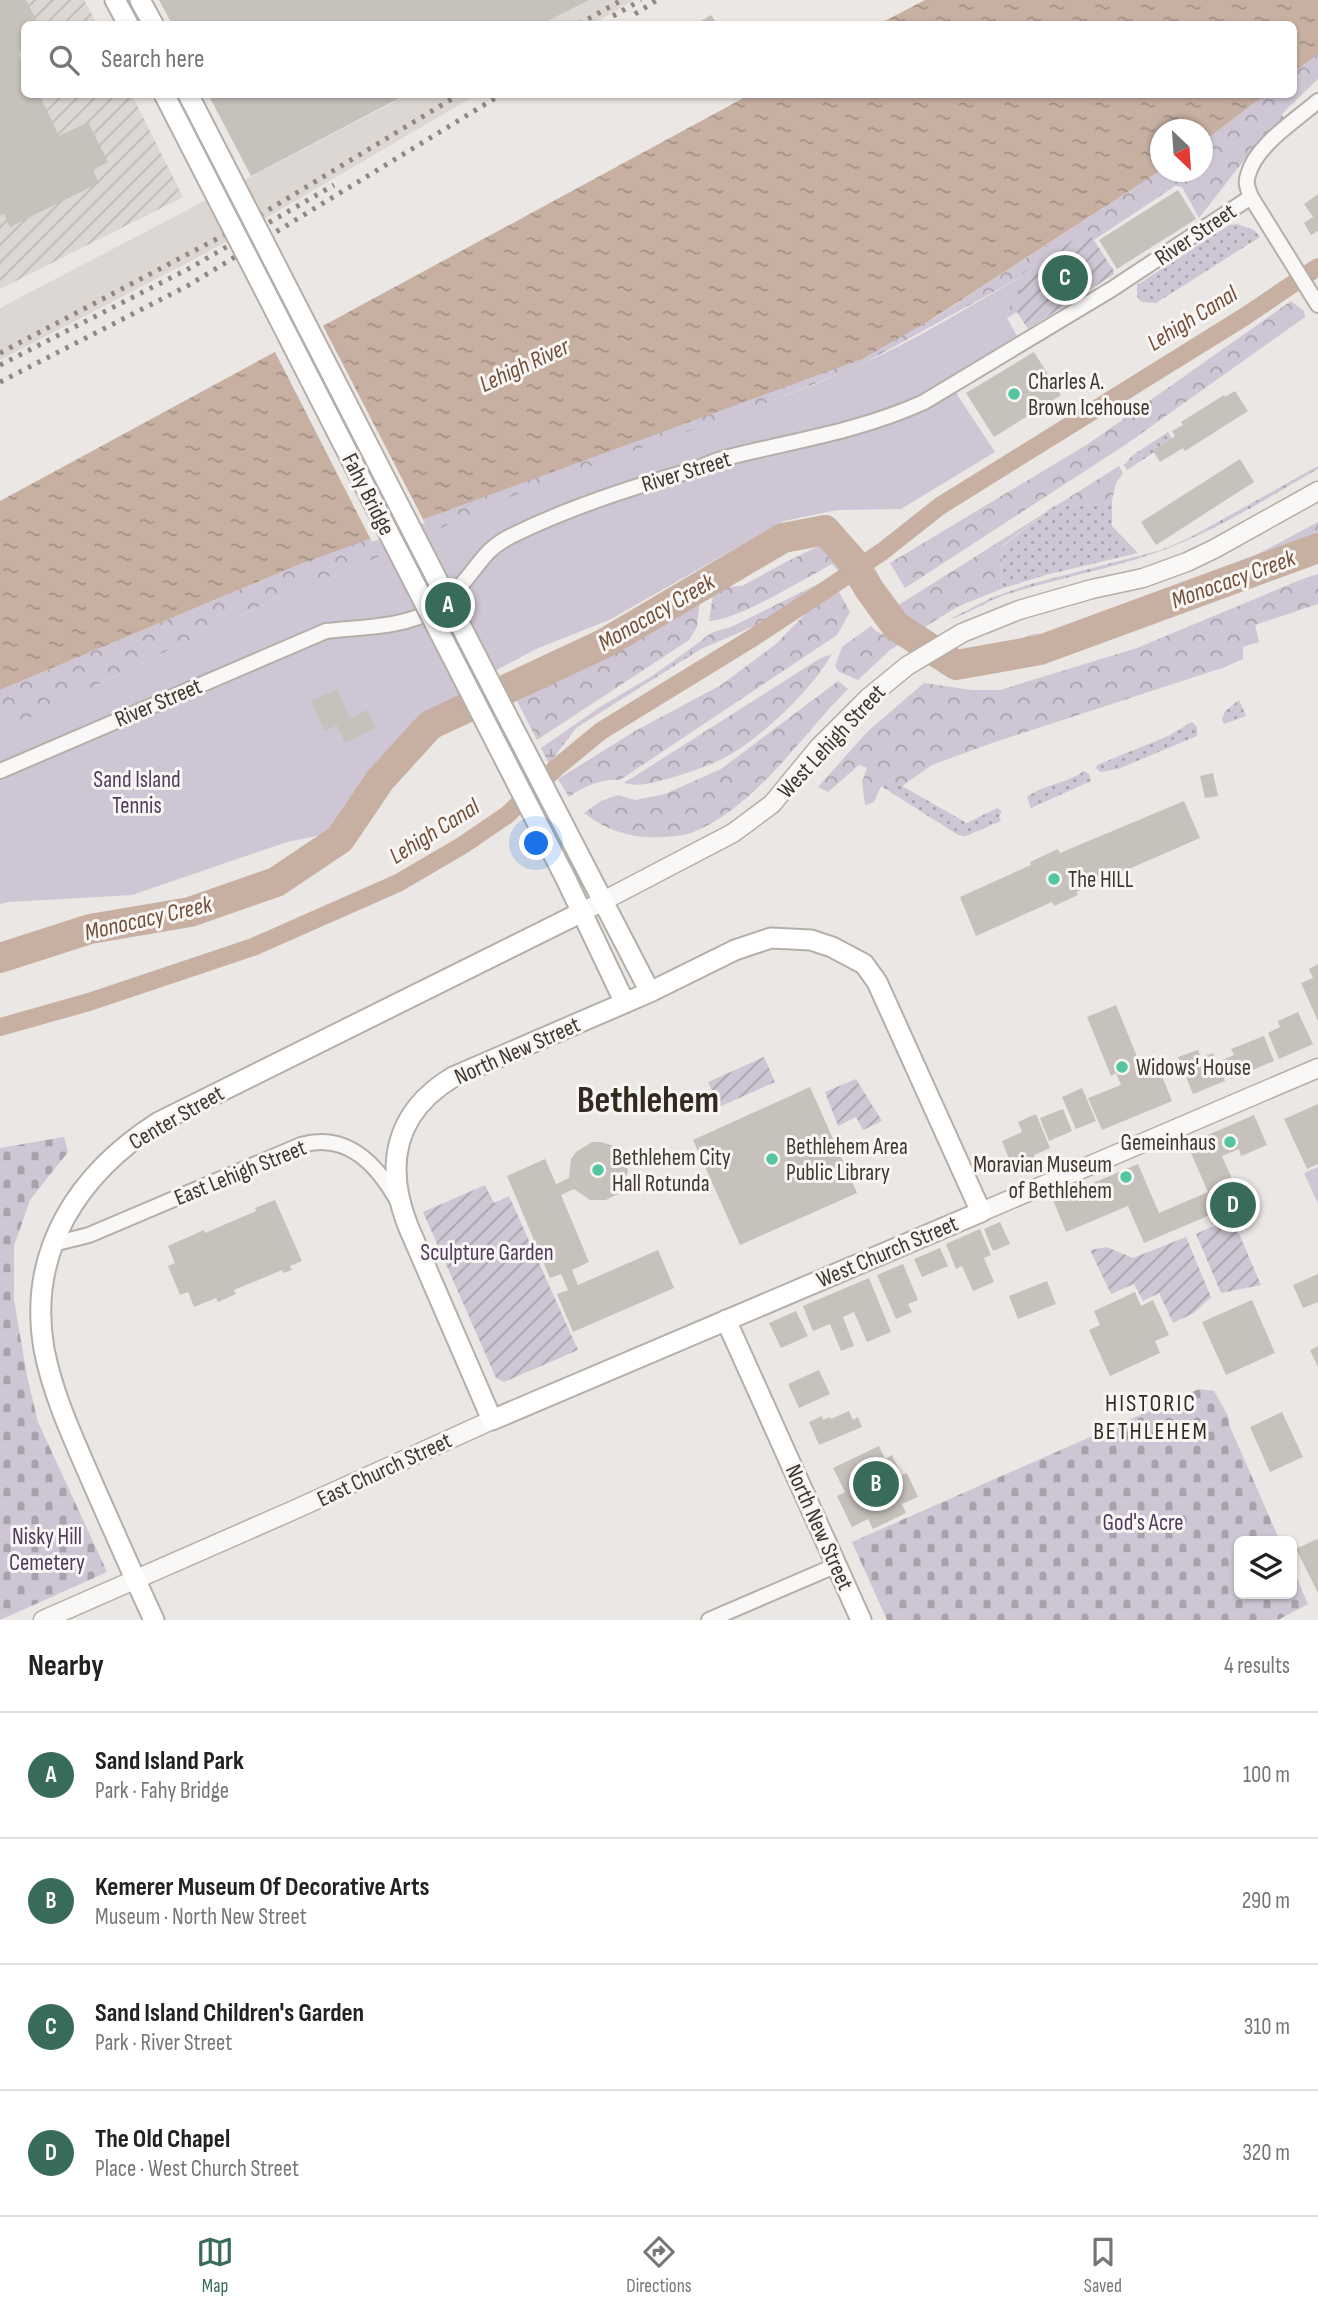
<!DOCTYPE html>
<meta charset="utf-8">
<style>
:root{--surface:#fff;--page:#f2f2f2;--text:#222;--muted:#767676;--line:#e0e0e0;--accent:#396b5b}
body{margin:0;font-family:"Sofia Sans Condensed",sans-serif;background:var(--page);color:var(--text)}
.controls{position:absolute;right:21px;bottom:21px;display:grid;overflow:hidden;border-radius:10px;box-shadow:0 2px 5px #0004}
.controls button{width:63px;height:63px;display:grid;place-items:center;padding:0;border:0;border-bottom:2px solid var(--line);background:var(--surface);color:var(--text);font:35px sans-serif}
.compass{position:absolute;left:1150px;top:119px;width:63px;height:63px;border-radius:50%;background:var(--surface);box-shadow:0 2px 5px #0004;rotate:155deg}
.you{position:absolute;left:537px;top:844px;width:24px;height:24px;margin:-18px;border:5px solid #fff;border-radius:50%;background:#1a73e8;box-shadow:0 0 0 10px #1a73e833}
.badge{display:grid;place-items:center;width:46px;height:46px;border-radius:50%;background:var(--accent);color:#fff;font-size:23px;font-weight:700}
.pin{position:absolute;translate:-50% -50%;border:4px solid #fff;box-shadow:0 2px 7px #0006}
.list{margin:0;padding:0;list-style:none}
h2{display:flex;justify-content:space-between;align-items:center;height:91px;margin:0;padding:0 28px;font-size:30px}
h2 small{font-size:23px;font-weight:400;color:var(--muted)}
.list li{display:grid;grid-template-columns:46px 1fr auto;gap:21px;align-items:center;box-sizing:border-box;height:126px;padding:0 28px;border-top:2px solid var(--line)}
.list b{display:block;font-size:26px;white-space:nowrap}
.list p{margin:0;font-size:23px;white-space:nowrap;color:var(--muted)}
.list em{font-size:23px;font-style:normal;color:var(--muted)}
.icon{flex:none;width:38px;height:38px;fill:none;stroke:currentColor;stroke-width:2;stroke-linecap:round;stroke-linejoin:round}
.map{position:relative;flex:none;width:1318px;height:1620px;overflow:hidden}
.search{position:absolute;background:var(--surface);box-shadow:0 2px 5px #0004;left:21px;right:21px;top:21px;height:77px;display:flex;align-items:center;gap:18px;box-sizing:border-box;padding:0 24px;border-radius:10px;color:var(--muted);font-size:26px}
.sheet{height:595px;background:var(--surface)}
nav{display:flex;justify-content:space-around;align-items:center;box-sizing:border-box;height:98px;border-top:2px solid var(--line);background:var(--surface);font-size:19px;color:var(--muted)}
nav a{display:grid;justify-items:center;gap:4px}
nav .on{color:var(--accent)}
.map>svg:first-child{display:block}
.built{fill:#dcd7d2}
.industrial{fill:url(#industrial-furrows)}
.grass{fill:url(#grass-dots)}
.forest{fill:url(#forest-crowns)}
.wetland{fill:url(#wetland-marsh)}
.cemetery{fill:url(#cemetery-stones)}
.park{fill:#cec6d4}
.garden{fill:url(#garden-furrows)}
.water{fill:url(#water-ripples)}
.pier{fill:#ebe7e4}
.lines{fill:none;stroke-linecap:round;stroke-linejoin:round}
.canal{stroke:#c7b0a2;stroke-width:18}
.river{stroke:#c7b0a2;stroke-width:30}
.building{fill:#c7c1bc}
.minor-casing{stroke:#b5afa9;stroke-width:18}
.tertiary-casing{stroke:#b5afa9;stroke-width:21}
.secondary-casing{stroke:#b5afa9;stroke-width:23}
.minor{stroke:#f9f8f7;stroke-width:14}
.tertiary{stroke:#f9f8f7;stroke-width:18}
.secondary{stroke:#fff;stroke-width:19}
.rail{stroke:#93887f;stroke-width:5;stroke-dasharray:3.5 7;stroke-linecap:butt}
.secondary-bridge-casing{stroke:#b5afa9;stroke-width:23;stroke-linecap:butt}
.secondary-bridge{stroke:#fff;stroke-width:19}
.poi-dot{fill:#55c4a1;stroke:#f8f6f4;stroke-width:2.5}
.labels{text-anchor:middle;stroke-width:6;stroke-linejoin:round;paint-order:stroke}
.street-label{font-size:23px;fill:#42372d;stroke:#f8f6f4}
.poi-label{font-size:23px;fill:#42372d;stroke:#f8f6f4;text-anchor:start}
.park-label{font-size:23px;fill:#513b5c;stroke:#f8f6f4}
.water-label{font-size:24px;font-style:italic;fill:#73503a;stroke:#f8f6f4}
.neighbourhood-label{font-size:24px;letter-spacing:2px;fill:#33291f;stroke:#f8f6f4}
.town-label{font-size:37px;font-weight:bold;fill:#33291f;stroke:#f8f6f4}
</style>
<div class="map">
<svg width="1318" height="1620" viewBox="0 0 1318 1620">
<defs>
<pattern id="industrial-furrows" width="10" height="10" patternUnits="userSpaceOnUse" patternTransform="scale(1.75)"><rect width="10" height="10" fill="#dcd7d2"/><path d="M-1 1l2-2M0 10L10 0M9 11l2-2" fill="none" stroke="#beb9b5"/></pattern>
<pattern id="grass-dots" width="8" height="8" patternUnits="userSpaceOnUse" patternTransform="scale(1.75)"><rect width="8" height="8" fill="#cec6d4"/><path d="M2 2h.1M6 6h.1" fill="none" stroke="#a9a2ac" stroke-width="1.8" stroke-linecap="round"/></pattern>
<pattern id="forest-crowns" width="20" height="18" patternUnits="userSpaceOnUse" patternTransform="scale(1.75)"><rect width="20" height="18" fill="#cec6d4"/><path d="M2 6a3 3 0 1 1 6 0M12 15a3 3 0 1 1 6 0" fill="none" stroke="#a9a2ac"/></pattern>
<pattern id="wetland-marsh" width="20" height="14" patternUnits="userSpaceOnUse" patternTransform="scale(1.75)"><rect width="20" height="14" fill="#cec6d4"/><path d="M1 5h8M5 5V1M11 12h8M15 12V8" fill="none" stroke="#a9a2ac"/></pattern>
<pattern id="cemetery-stones" width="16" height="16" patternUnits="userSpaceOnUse" patternTransform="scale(1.75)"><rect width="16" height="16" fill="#cec6d4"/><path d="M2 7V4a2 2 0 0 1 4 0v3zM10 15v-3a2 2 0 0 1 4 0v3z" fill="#a9a2ac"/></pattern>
<pattern id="garden-furrows" width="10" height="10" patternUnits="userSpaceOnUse" patternTransform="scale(1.75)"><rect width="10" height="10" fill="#cec6d4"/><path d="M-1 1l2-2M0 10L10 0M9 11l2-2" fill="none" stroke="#a9a2ac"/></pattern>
<pattern id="water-ripples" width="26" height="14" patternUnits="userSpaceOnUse" patternTransform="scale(1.75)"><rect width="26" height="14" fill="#c7b0a2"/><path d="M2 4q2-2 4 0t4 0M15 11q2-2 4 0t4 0" fill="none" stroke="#a39084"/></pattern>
</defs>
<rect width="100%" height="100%" fill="#ebe7e4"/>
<path class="built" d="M589,0H634L593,24H542Z
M407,95H476L208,252L0,360V308Z"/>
<path class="industrial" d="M0,0H84L97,24H24V94L132,95L183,197L0,289Z"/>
<path class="grass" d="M1237,224L1254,230L1260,237L1156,303L1141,302L1137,296V285L1229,225Z
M1168,432L1173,440L1127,470L1124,465L1133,455Z
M1318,466V469C1272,495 1226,525 1176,545C1123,567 1066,576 1011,593C990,599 965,616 948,620L991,598L1027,585L1161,550L1189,538Z
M1112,500V526L1138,553L1046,575L1001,589L1002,547L1055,505L1094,506Z
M1239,700L1246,716L1224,724L1222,720L1225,711Z
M1192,722L1197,727V736L1118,769L1100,772L1096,768L1097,765L1168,736Z
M1084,771L1089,774L1091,781L1031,808L1027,797C1044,784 1066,784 1084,771Z
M881,786H902L967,823L997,808L1002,811L999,817L1001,821L966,836L958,835Z"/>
<path class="forest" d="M1318,54V79L1282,114L1286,124L1252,150L1199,218L1182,187L1175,186L1094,240L1088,231L1024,272L1017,312L1007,318L1015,280L859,366L347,572L306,584L0,732V690L298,565L933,319L1160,171L1202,172L1203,142L1265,95L1294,94V72Z
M1291,301L1304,311L1305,317L1125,445L905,588L890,563L1088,444Z
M1119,466L1123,473L1116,483L1112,500L1094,506L1055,505L1002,546L1001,589L957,607L920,630L897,606Z
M1318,522V539L1178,596L1034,644L991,649L1034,634L1058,633L1204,583Z
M823,544L840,554L847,571L841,574L832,564C806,578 736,621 709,621L714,588L742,586L784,563Z
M1318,574V604L1255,625L1259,642L1243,647V659L1225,667L992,743L932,765L902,786H881L874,802L865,805L862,782L867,768L859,765L828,792L818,787L868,731L924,683L972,690H1000L1137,648L1300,580Z
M829,579L757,625L701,649V641C715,628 720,632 735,625C766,610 797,594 829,579Z
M839,592L850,612L837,635L620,780C603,778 582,787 569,797L558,779L635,731L721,685L776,644L809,610Z
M700,598L697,627L689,640L537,740L514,695L573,663L617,650L655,620Z
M871,626L876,631L901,643L890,650L858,680L839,672L835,666L842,647Z
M832,654C813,688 767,732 733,753C713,765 688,773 667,779C651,783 640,787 624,783L819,659Z
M838,681L848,689C801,736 754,809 691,833C683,836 673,836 664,837C633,839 609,832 584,813L601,801L618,795L635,800L665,794L721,769Z"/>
<path class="wetland" d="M701,641V649L576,728L549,764L541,748L600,707L652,676Z"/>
<path class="cemetery" d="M64,1137L68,1152L30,1200L14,1246V1300L27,1376L38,1422L107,1572L0,1620V1148Z
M1199,1389L1214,1391L1228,1416L1230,1427L1280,1541H1239V1594H1292V1567L1308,1604L1278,1620H887L852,1542Z"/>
<path class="park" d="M1016,280L1007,318L1017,336L952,376L958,396L995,452L901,509L837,510L784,521L609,620L536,649L476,681L420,729L337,832L287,842L132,895L9,902L0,904V732L306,584C382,561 451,520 525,491C635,447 750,414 858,366C912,342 964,309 1016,280Z
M1318,1167V1204L1304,1173Z"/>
<path class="garden" d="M1088,231L1114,271L1113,275L1028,329L1017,312L1023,272Z
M764,1057L775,1082L719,1107L708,1082Z
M856,1079L882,1121L863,1130L856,1117L838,1126L825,1092Z
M485,1185L494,1203L509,1196L578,1350L504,1382L496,1378L423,1212Z
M1225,1226L1237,1229L1261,1285L1221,1293L1196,1234L1211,1227Z
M1186,1237L1211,1297L1194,1313L1173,1323L1159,1293L1143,1301L1134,1284L1111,1294L1090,1250L1107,1247L1133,1258Z"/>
<path class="water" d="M925,0H1318V54L1294,72V24H879Z
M749,95H1265L1203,142L1202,130H1160V171L932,319L862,359L298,565L0,690V501Z"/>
<path class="pier" d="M321,322L425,523L372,542L273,348Z"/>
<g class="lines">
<path class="canal" d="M0,1027L89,1002L253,947L398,883L463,845L507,815L556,768L601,731L754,637L827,589L883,551L940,506L1244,317L1318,267"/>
<path class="river" d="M0,958L90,929L190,912L276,882L340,839L380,780L430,725L605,643L783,538L825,530L854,563L869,589L896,626L956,665L1040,650L1318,548"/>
</g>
<path class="building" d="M0,0H26L38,24H24V46L17,50L24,66V94H39L59,136L88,122L108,162L93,170L99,183L10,227L4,214L0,216Z
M159,0H589L542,24H172Z
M711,15L717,24H696Z
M208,94H407L251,176Z
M1178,190L1196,219L1117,269L1099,240Z
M1318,194V231L1311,235L1304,223L1313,217L1304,204Z
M1034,352L1061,395L994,437L966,393Z
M1235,391L1248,411L1185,451L1183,448L1160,462L1153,451L1175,436L1172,431L1183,425L1181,422L1224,395L1225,397Z
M1240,459L1254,482L1156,545L1141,522Z
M337,689L350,718L367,710L376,728L345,743L337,725L324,731L311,701Z
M1213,773L1218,796L1205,798L1200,776Z
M1184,801L1200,838L1076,892L1078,895L1054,906L1052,902L976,936L960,897L1031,865L1030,862L1058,849L1060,853Z
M1318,964V1021L1301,983L1313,978L1309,969Z
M1116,1005L1140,1064L1137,1066L1141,1077L1159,1069L1172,1101L1102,1130L1088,1098L1121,1085L1116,1073L1111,1076L1087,1017Z
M1298,1012L1313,1044L1279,1059L1268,1033L1280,1027L1278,1021Z
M1264,1036L1274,1061L1231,1079L1223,1060L1234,1055L1231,1049Z
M1198,1050L1201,1058L1213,1053L1225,1081L1193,1094L1178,1057Z
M810,1087L857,1193L740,1245L693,1140Z
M1082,1088L1096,1121L1076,1129L1062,1097Z
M1318,1104V1164L1307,1169L1284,1119Z
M1063,1109L1072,1131L1049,1141L1040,1118Z
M1036,1114L1050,1148L1034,1155L1036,1160L1013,1169L1002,1141L1022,1132L1018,1122Z
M1254,1115L1267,1145L1241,1156L1239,1149L1222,1156L1246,1211L1221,1221L1217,1212L1144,1243L1128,1206L1066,1232L1053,1200L1138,1164L1159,1213L1208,1192L1187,1144Z
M592,1142H601L614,1146L624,1157L628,1171L623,1187L618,1194L606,1200H590L574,1189L561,1195L589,1262L572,1270L578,1285L658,1250L674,1288L573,1332L557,1294L568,1290L561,1274L550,1278L507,1176L545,1159L556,1184L569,1178L571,1159L576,1152Z
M275,1200L302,1261L290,1266L292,1270L283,1273L282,1270L234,1290L236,1294L218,1302L216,1298L194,1307L188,1292L180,1295L168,1266L175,1263L168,1246L204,1230L205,1233L256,1211L255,1208Z
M1000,1222L1010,1244L993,1251L984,1229Z
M980,1229L991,1255L984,1258L994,1282L973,1291L962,1266L956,1269L946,1244Z
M940,1248L948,1266L922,1277L914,1259Z
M903,1264L918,1300L908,1304L912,1312L896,1319L877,1275Z
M1318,1274V1302L1303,1308L1293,1285Z
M869,1278L891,1332L867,1342L854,1312L843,1317L854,1346L841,1351L830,1324L813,1331L803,1306Z
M1047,1281L1056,1304L1018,1319L1009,1296Z
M1135,1292L1141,1306L1153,1300L1169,1335L1155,1341L1160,1353L1110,1376L1089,1330L1100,1325L1094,1311Z
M1252,1300L1275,1353L1226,1375L1202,1322Z
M796,1311L808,1336L781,1348L769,1323Z
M1318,1346V1367L1310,1350Z
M819,1370L830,1394L799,1408L788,1384Z
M849,1411L853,1420L858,1417L862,1427L819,1445L809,1422L822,1416L823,1420L830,1417L831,1419Z
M1282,1412L1303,1457L1270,1472L1250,1427Z
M879,1446L885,1459L892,1455L902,1475L907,1473L918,1497L902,1504L906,1513L873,1529L868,1519L852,1527L837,1496L845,1492L833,1468Z
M1317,1539L1318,1541V1593L1296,1549Z"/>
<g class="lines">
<g class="minor-casing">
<path id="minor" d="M1251,197L1318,305
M0,771L326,631C361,627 404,628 435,609C444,603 454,592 462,584C480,564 485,549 511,536C568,508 628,488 690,471C702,467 713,461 725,458C792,441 861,431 924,402L1112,289L1251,197C1248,189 1245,183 1248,175C1255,146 1296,120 1318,101
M53,1244L89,1235L301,1145C347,1132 377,1164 398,1202
M709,1620L837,1565"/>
</g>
<g class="tertiary-casing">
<path id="tertiary" d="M582,912L733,833L772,804L819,747L868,698L907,666L962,633L1019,610L1092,589L1143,578L1187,562L1214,549L1318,491
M981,1212L1318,1068
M43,1620L296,1509L492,1420"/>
</g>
<g class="secondary-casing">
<path id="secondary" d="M115,0L128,24
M140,0L153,24
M466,684L566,879L625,1003
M503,708L650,992
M771,938L811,940L832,947L864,964L877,982L981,1212L492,1420L408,1226C384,1165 395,1112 453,1077L650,992L735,950Z
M726,1320L861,1620
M154,1620C133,1575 113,1529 93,1484C74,1440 53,1396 44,1349C27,1250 79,1173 159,1122L582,912"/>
</g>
<use href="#minor" class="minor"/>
<use href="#tertiary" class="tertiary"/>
<use href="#secondary" class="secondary"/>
<path class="rail" d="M635,14L657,0
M613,16L641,0
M579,24L622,0
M0,353L245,224L460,94
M0,365L190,268L334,185
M0,382L189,285L502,94"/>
<g class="secondary-bridge-casing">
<path id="secondary-bridge" d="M164,94L466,684
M188,94L503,708"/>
</g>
<use href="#secondary-bridge" class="secondary-bridge"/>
</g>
<g class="poi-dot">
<circle cx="1014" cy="394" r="7"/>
<circle cx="1054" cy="879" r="7"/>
<circle cx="1122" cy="1067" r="7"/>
<circle cx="1230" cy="1142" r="7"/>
<circle cx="772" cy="1159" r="7"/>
<circle cx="598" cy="1170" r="7"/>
<circle cx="1126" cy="1177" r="7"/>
</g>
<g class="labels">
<g class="street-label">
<text transform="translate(1195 234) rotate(-34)" y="8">River Street</text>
<text transform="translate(686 471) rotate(-17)" y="8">River Street</text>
<text transform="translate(369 494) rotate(63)" y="8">Fahy Bridge</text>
<text transform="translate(158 702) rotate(-23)" y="8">River Street</text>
<text transform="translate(831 741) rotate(-47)" y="8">West Lehigh Street</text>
<text transform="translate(517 1050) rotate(-24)" y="8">North New Street</text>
<text transform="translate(176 1117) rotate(-30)" y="8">Center Street</text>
<text transform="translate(240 1172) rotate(-22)" y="8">East Lehigh Street</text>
<text transform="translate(887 1251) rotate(-23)" y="8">West Church Street</text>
<text transform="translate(384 1469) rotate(-25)" y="8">East Church Street</text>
<text transform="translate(820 1527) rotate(66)" y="8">North New Street</text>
</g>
<g class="poi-label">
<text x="1028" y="389">Charles A.<tspan x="1028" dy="26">Brown Icehouse</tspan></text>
<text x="1068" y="887">The HILL</text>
<text x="1136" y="1075">Widows' House</text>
<text x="1216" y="1150" text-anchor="end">Gemeinhaus</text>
<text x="786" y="1154">Bethlehem Area<tspan x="786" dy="26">Public Library</tspan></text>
<text x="612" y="1165">Bethlehem City<tspan x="612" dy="26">Hall Rotunda</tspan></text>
<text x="1112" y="1172" text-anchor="end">Moravian Museum<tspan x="1112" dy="26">of Bethlehem</tspan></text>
</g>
<g class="park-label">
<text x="137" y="787">Sand Island<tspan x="137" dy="26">Tennis</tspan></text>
<text x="487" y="1260">Sculpture Garden</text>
<text x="1143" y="1530">God's Acre</text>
<text x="47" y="1544">Nisky Hill<tspan x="47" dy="26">Cemetery</tspan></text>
</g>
<g class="water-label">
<text transform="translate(1192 318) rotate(-32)" y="8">Lehigh Canal</text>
<text transform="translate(524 365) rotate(-25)" y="8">Lehigh River</text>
<text transform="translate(1233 579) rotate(-20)" y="8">Monocacy Creek</text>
<text transform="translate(656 612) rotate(-30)" y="8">Monocacy Creek</text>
<text transform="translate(434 831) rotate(-32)" y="8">Lehigh Canal</text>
<text transform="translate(148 918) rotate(-13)" y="8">Monocacy Creek</text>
</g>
<g class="neighbourhood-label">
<text x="1151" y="1411">HISTORIC<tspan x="1151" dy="28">BETHLEHEM</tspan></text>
</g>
<g class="town-label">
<text x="648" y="1112">Bethlehem</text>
</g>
</g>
</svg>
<div class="controls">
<button><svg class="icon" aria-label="layers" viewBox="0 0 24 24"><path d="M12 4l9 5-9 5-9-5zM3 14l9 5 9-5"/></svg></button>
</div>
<svg class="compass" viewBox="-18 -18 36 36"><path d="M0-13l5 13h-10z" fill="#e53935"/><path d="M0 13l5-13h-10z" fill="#767676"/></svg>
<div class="you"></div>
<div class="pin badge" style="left:448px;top:605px">A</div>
<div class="pin badge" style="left:876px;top:1484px">B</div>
<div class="pin badge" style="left:1065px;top:278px">C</div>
<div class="pin badge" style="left:1233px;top:1205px">D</div>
<div class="search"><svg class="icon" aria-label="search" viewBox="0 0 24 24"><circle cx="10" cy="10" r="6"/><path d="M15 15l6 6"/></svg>Search here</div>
</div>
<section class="sheet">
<h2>Nearby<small>4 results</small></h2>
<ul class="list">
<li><span class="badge">A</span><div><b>Sand Island Park</b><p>Park · Fahy Bridge</p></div><em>100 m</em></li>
<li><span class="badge">B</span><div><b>Kemerer Museum Of Decorative Arts</b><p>Museum · North New Street</p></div><em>290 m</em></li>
<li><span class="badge">C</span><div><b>Sand Island Children's Garden</b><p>Park · River Street</p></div><em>310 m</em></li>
<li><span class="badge">D</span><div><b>The Old Chapel</b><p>Place · West Church Street</p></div><em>320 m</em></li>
</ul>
</section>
<nav>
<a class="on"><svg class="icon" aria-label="map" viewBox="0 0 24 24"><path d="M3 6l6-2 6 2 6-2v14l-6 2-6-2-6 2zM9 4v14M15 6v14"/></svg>Map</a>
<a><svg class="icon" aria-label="directions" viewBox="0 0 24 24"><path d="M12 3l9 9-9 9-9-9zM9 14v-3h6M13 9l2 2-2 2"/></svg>Directions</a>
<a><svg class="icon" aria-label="saved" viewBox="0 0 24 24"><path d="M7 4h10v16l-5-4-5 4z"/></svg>Saved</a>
</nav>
